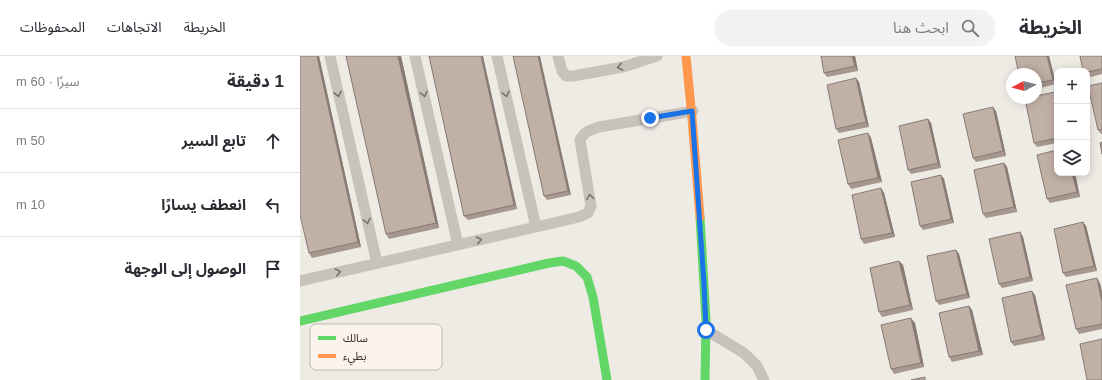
<!DOCTYPE html>
<html lang="ar">
<meta charset="utf-8">
<style>
:root{--surface:#fff;--page:#f2f2f3;--text:#2b2b33;--muted:#7c7c81;--line:#e1e1e2}
body{margin:0;font-family:Arial,"Noto Sans Arabic",sans-serif;background:var(--page);color:var(--text);direction:rtl}
.controls{position:absolute;right:12px;top:12px;display:grid;overflow:hidden;border-radius:8px;box-shadow:0 2px 10px #0003}
.controls button{width:36px;height:36px;display:grid;place-items:center;padding:0;border:0;border-bottom:1px solid var(--line);background:var(--surface);color:var(--text);font:20px sans-serif}
.compass{position:absolute;left:706px;top:12px;width:36px;height:36px;border-radius:50%;background:var(--surface);box-shadow:0 2px 10px #0003;rotate:263deg}
.stop{position:absolute;width:12px;height:12px;margin:-9px;border:3px solid #1a73e8;border-radius:50%;background:#fff}
.stop.end{background:#1a73e8;border-color:#fff;box-shadow:0 1px 4px #0008}
.list{margin:0;padding:0;list-style:none}
h2{display:flex;justify-content:space-between;align-items:center;height:52px;margin:0;padding:0 16px;font-size:17px}
h2 small{font-size:13px;font-weight:400;color:var(--muted)}
.list li{display:grid;grid-template-columns:26px 1fr auto;gap:12px;align-items:center;box-sizing:border-box;height:64px;padding:0 16px;border-top:1px solid var(--line)}
.list b{display:block;font-size:15px;white-space:nowrap}
.list em{font-size:13px;font-style:normal;color:var(--muted)}
.icon{flex:none;width:22px;height:22px;fill:none;stroke:currentColor;stroke-width:2;stroke-linecap:round;stroke-linejoin:round}
.map{position:relative;flex:none;width:802px;height:324px;overflow:hidden;direction:ltr}
header{display:flex;align-items:center;gap:24px;box-sizing:border-box;height:56px;padding:0 20px;background:var(--surface);border-bottom:1px solid var(--line)}
header strong{font-size:19px}
nav{display:flex;gap:22px;margin-inline-start:auto;font-size:14px}
.search{width:280px;height:36px;background:var(--page);display:flex;align-items:center;gap:10px;box-sizing:border-box;padding:0 14px;border-radius:16px;color:var(--muted);font-size:15px}
main{display:flex}
aside{flex:1;background:var(--surface)}
.map>svg:first-child{display:block}
.lines{fill:none;stroke-linecap:round;stroke-linejoin:round}
.lane{stroke:#c8c2bc;stroke-width:11}
.fast{stroke:#63d668;stroke-width:9}
.slow{stroke:#ff974d;stroke-width:9}
.wall{fill:#a6978f}
.shaded-wall{fill:#877b74}
.building{fill:#c1b0a6;stroke:#877b74}
.oneway{stroke:#79726c}
.route{stroke:#1a73e8;stroke-width:5}
.key{fill:#faf4ec;stroke:#c0b9b2;stroke-width:1}
.key-label{font-size:11px;fill:#39302a}
</style>
<header>
<strong>الخريطة</strong>
<div class="search"><svg class="icon" aria-label="search" viewBox="0 0 24 24"><circle cx="10" cy="10" r="6"/><path d="M15 15l6 6"/></svg>ابحث هنا</div>
<nav><a>الخريطة</a><a>الاتجاهات</a><a>المحفوظات</a></nav>
</header>
<main>
<div class="map">
<svg width="802" height="324" viewBox="0 0 802 324">
<rect width="100%" height="100%" fill="#eeeae4"/>
<g class="lines">
<path class="lane" d="M30,0L77,207
M115,0L158,189
M197,0L236,171
M258,0L262,15L266,20H273L323,11L357,0
M0,225L279,161L288,157L291,150L280,84C285,75 290,74 299,71L393,55
M406,274L444,297L457,310L464,324"/>
<path class="fast" d="M400,161L406,265L405,324
M0,265L249,207L263,205L276,210L287,221L293,241L307,324"/>
<path class="slow" d="M386,0L392,62L400,161"/>
</g>
<path class="wall" d="M0,0H19L61,191L12,202L9,197Z
M46,0H101L139,172L89,183L86,178Z
M129,0L217,153L168,164L164,160Z
M213,0L271,139L247,144L244,140Z
M555,0L558,15L527,21L524,17Z
M715,0H749L756,28L736,33V18Z
M802,0V18L787,22V15Z
M559,26L569,71L539,77L536,73Z
M802,27V78H801L798,74Z
M755,36L757,39V87L737,91L734,87Z
M696,55L706,100L676,106L673,102Z
M628,63L631,67L641,112L611,118L608,114Z
M568,77L571,82L582,126L551,133L548,128Z
M704,107L707,111L717,156L686,162L683,158Z
M775,117L780,141L750,147L747,143Z
M641,119L644,123L654,167L623,174L620,170Z
M581,132L584,137L595,181L564,188L561,183Z
M783,166L786,170L797,215L766,221L763,217Z
M720,176L723,181L733,225L702,232L699,228Z
M656,194L659,198L670,242L639,249L636,245Z
M599,205L603,209L613,254L582,261L579,256Z
M800,227L802,237V273L779,278L776,273Z
M735,239L745,284L714,290L711,286Z
M669,250L672,254L683,299L652,306L649,301Z
M615,267L624,311L594,318L591,313Z"/>
<path class="shaded-wall" d="M17,0H19L61,191L58,186Z
M98,0H101L139,172L136,167Z
M181,0H183L217,153L214,149Z
M238,0H240L271,139L268,135Z
M552,0H555L558,15L555,10Z
M747,0H749L756,28L753,24Z
M556,22L559,26L569,71L566,66Z
M755,36L757,39V46Z
M693,51L696,55L706,100L703,95Z
M628,63L631,67L641,112L638,107Z
M568,77L571,82L582,126L578,122Z
M704,107L707,111L717,156L714,151Z
M772,117H775L780,141L777,136Z
M641,119L644,123L654,167L651,163Z
M581,132L584,137L595,181L592,177Z
M783,166L786,170L797,215L794,210Z
M720,176L723,181L733,225L730,221Z
M656,194L659,198L670,242L667,238Z
M599,205L603,209L613,254L610,249Z
M797,222L800,227L802,237V246Z
M732,235L735,239L745,284L742,279Z
M669,250L672,254L683,299L679,295Z
M611,262L615,267L624,311L621,307Z"/>
<path class="building" d="M0,0H17L58,186L9,197L0,159Z
M46,0H98L136,167L86,178Z
M129,0H181L214,149L164,160Z
M213,0H238L268,135L244,140Z
M521,0H552L555,10L524,17Z
M715,0H747L753,24L736,27V18H719Z
M780,0H802V13L787,16V15H783Z
M556,22L566,66L536,73L527,29Z
M802,27V73L798,74L788,30Z
M755,36L757,46V82L734,87L725,43L736,42V40Z
M693,51L703,95L673,102L663,58Z
M628,63L638,107L608,114L599,70Z
M568,77L578,122L548,128L538,84Z
M802,86V98L800,87Z
M757,94V117H772L777,136L747,143L737,99Z
M704,107L714,151L683,158L674,114Z
M641,119L651,163L620,170L611,126Z
M581,132L592,177L561,183L552,139Z
M783,166L794,210L763,217L754,173Z
M720,176L730,221L699,228L689,183Z
M656,194L667,238L636,245L627,200Z
M599,205L610,249L579,256L570,212Z
M797,222L802,246V268L776,273L766,229Z
M732,235L742,279L711,286L702,242Z
M669,250L679,295L649,301L639,257Z
M611,262L621,307L591,313L581,269Z
M802,283V324H787L780,288Z
M625,321V324H611Z"/>
<defs><path id="oneway-chevron" d="M-2-3.5L2.5 0L-2 3.5" fill="none" stroke-width="1.6" stroke-linecap="round" stroke-linejoin="round"/></defs>
<g class="oneway">
<use href="#oneway-chevron" transform="translate(320 11) rotate(168)"/>
<use href="#oneway-chevron" transform="translate(38 38) rotate(77)"/>
<use href="#oneway-chevron" transform="translate(124 38) rotate(77)"/>
<use href="#oneway-chevron" transform="translate(206 38) rotate(77)"/>
<use href="#oneway-chevron" transform="translate(290 141) rotate(-98)"/>
<use href="#oneway-chevron" transform="translate(67 165) rotate(77)"/>
<use href="#oneway-chevron" transform="translate(179 184) rotate(-13)"/>
<use href="#oneway-chevron" transform="translate(38 216) rotate(-13)"/>
</g>
<g class="lines">
<path class="route" d="M350,62L392,55L404,228L406,274"/>
</g>
<rect x="10" y="268" width="132" height="46" rx="6" class="key"/>
<rect x="18" y="280" width="18" height="4" fill="#63d668"/>
<rect x="18" y="298" width="18" height="4" fill="#ff974d"/>
<g class="key-label">
<text x="43" y="286">سالك</text>
<text x="43" y="304">بطيء</text>
</g>
</svg>
<div class="controls">
<button>+</button>
<button>−</button>
<button><svg class="icon" aria-label="layers" viewBox="0 0 24 24"><path d="M12 4l9 5-9 5-9-5zM3 14l9 5 9-5"/></svg></button>
</div>
<svg class="compass" viewBox="-18 -18 36 36"><path d="M0-13l5 13h-10z" fill="#e53935"/><path d="M0 13l5-13h-10z" fill="#7c7c81"/></svg>
<div class="stop" style="left:406px;top:274px"></div>
<div class="stop end" style="left:350px;top:62px"></div>
</div>
<aside>
<h2>1 دقيقة<small>سيرًا · 60 m</small></h2>
<ul class="list">
<li><svg class="icon" aria-label="ahead" viewBox="0 0 24 24"><path d="M12 20V5M6 11l6-6 6 6"/></svg><div><b>تابع السير</b></div><em>50 m</em></li>
<li><svg class="icon" aria-label="left" viewBox="0 0 24 24"><path d="M17 20v-9H6M10 6l-5 5 5 5"/></svg><div><b>انعطف يسارًا</b></div><em>10 m</em></li>
<li><svg class="icon" aria-label="arrive" viewBox="0 0 24 24"><path d="M6 21V4h12l-3 4 3 4H6"/></svg><div><b>الوصول إلى الوجهة</b></div></li>
</ul>
</aside>
</main>
